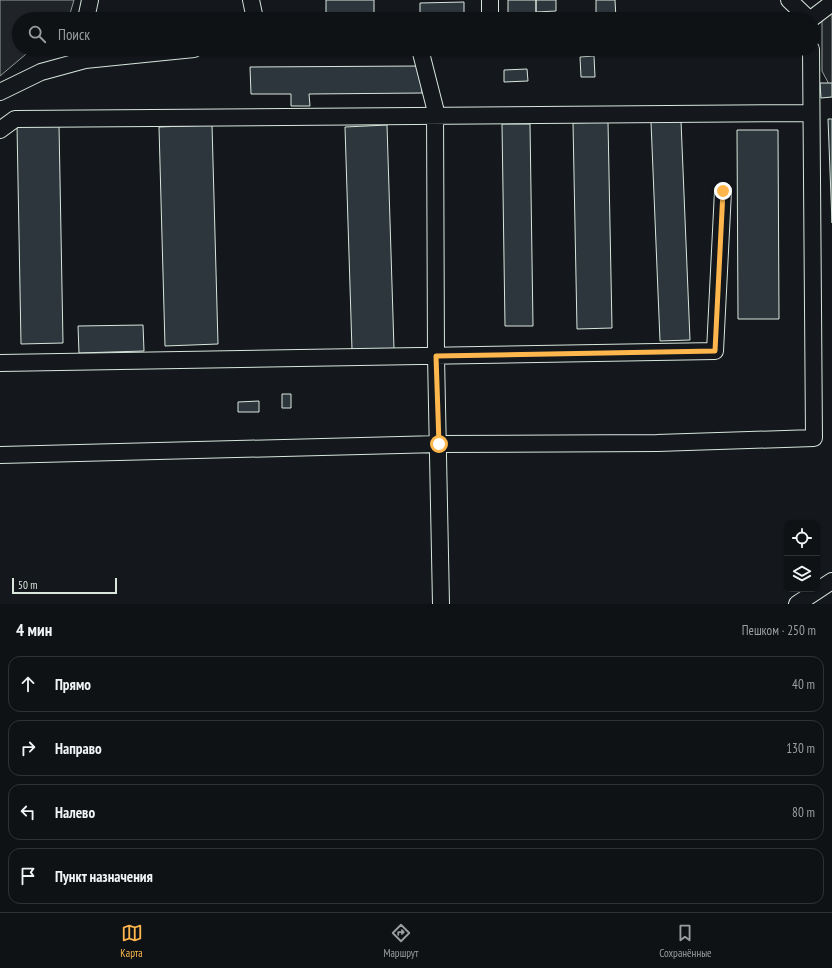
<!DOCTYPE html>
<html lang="ru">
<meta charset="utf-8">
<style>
:root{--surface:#0f1215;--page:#1d2022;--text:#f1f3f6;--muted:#9b9ea0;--line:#2f3234;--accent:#ffb74d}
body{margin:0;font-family:"PT Sans Narrow",sans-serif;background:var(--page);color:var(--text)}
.controls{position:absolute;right:12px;bottom:12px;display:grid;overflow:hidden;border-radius:8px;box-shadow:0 1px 3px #0004}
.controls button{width:36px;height:36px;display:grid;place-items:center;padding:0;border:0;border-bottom:1px solid var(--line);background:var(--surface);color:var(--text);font:20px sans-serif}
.scale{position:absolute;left:12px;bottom:10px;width:105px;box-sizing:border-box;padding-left:4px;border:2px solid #d8e6dc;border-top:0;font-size:11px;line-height:14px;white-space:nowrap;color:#d8e6dc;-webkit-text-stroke:3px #14181c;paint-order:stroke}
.stop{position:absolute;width:12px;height:12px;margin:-9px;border:3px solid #ffb74d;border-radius:50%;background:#fff}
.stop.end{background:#ffb74d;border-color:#fff;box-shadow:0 1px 4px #0008}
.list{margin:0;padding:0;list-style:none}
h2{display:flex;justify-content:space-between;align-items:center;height:52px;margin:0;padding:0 16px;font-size:17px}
h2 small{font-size:13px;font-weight:400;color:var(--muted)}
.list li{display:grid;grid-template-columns:26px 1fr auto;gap:12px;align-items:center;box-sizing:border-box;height:56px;margin:0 8px 8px;padding:0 8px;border:1px solid var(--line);border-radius:12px}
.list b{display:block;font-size:15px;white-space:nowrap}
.list em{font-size:13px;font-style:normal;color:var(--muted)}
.icon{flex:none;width:22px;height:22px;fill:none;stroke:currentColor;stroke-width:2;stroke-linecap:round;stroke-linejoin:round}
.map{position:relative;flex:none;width:832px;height:604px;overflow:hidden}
.search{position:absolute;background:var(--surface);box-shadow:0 1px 3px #0004;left:12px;right:12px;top:12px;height:44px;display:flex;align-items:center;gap:10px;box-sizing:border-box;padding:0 14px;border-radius:22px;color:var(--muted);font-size:15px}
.sheet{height:308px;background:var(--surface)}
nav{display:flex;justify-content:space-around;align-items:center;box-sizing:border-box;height:56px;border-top:1px solid var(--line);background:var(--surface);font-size:11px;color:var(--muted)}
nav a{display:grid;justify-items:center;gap:2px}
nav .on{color:var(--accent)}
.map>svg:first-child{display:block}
.green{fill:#202428;stroke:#939e99}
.building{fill:#2c363c;stroke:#d8e6dc}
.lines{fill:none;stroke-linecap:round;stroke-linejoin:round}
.minor-casing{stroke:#d8e6dc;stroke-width:18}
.minor{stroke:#14181c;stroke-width:16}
.route{stroke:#ffb74d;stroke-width:5}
</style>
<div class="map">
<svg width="832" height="604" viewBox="0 0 832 604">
<rect width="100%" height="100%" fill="#14181c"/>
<path class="green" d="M0,0H74L69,17L66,19H19V49H32L0,76Z
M832,14V90L822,71V20Z"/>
<path class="building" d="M326,0H374V19H334V15H326Z
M508,0H536V19H508Z
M536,0H556V11L536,12Z
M596,0H615L616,19H596Z
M464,2V19H420V3Z
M218,16V19H182V17Z
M594,56L595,77H581L580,57Z
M421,66L422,93L309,94L310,106H291V94H251L250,67Z
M527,69L528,81L504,82V70Z
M820,83H832V97L821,98Z
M828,119H832V223Z
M681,121L690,340L660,341L651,122Z
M608,122L612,328L577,329L573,123Z
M502,124H530L533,326H505Z
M17,125H59L63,343L21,344Z
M212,125L218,344L165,346L159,127Z
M387,125L394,349L352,350L345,127Z
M737,130H778L779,319H738Z
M143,325L144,351L79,353L78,326Z
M282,394H291V408H282Z
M259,401V412H238V402Z"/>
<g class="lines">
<g class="minor-casing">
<path id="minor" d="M251,0L255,19
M490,0V19
M789,0L809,19
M86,19L90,0
M811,19L832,3
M420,49L435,108L436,356L441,604
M0,92L41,72L85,60L194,49
M0,130L15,119L811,113
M0,363L715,351L723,191
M0,455L439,444L657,443L814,438L811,49
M797,604L832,581"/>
</g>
<use href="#minor" class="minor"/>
</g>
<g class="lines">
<path class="route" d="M439,444L436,356L715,351L723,191"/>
</g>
</svg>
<div class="controls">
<button><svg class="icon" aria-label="locate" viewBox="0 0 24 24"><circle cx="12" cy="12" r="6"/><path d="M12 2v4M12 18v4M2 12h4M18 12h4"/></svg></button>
<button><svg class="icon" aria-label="layers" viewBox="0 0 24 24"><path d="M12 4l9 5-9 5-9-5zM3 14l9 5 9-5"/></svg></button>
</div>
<div class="scale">50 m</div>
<div class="stop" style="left:439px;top:444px"></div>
<div class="stop end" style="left:723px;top:191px"></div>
<div class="search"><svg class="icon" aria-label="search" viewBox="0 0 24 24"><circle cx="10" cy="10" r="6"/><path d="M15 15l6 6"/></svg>Поиск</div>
</div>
<section class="sheet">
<h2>4 мин<small>Пешком · 250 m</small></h2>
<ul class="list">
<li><svg class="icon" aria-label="ahead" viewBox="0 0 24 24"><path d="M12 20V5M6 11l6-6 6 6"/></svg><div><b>Прямо</b></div><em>40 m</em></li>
<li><svg class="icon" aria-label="right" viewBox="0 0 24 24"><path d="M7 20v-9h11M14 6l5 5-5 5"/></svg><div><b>Направо</b></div><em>130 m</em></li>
<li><svg class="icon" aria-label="left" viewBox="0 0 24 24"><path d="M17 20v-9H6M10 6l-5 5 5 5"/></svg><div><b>Налево</b></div><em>80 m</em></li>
<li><svg class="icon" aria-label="arrive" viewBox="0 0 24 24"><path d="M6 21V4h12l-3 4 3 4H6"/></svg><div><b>Пункт назначения</b></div></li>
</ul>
</section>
<nav>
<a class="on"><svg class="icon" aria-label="map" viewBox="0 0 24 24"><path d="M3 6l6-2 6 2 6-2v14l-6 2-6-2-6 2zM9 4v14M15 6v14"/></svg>Карта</a>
<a><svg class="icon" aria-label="directions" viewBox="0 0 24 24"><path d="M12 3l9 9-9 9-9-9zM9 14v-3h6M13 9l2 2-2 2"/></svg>Маршрут</a>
<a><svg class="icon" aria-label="saved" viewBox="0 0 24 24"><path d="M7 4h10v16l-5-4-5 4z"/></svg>Сохранённые</a>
</nav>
